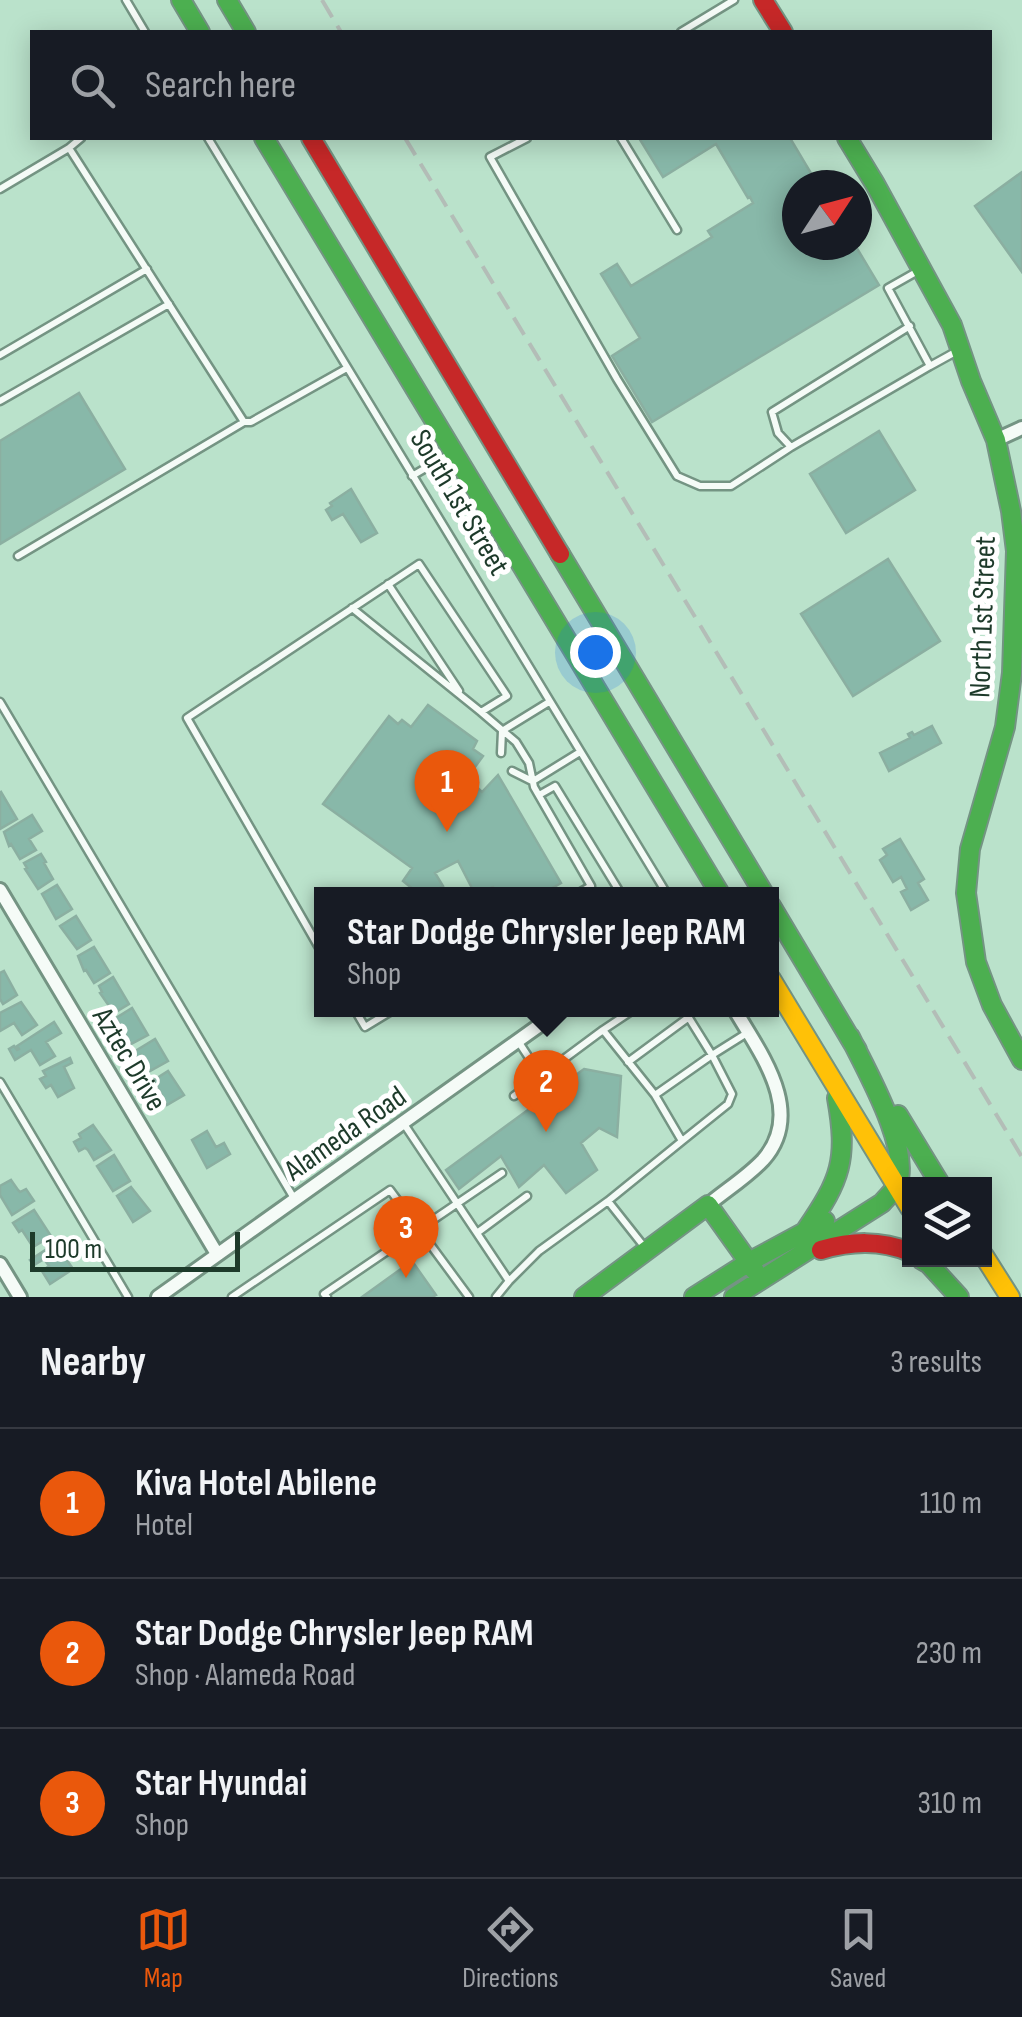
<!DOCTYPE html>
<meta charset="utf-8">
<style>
:root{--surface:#171b24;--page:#20242c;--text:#f1f3f6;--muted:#9ea1a6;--line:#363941;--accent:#ea580c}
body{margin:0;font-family:"Sofia Sans Condensed",sans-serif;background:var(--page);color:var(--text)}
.controls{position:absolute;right:30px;bottom:30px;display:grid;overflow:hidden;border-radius:0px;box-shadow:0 5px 25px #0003}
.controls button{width:90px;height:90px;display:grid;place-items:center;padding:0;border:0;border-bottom:2px solid var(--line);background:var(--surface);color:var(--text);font:50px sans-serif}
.compass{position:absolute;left:782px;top:170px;width:90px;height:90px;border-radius:50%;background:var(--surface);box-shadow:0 5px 25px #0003;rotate:54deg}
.scale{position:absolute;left:30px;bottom:25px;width:210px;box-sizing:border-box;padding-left:10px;border:5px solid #1d3a2a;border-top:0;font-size:28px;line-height:35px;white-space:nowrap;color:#1d3a2a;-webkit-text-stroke:8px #fff;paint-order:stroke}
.you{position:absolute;left:595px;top:652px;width:35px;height:35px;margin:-25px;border:8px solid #fff;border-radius:50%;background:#1a73e8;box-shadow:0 0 0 15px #1a73e833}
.badge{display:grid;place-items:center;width:65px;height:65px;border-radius:50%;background:var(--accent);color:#fff;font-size:32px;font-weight:700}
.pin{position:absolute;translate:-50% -82px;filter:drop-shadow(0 2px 5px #0008)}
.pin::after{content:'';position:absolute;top:52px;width:35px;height:30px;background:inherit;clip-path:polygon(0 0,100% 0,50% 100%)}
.popup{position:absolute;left:314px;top:887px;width:465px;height:130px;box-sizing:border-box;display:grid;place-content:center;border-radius:0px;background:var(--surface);filter:drop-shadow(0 2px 8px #0005);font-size:32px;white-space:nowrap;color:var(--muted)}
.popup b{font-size:38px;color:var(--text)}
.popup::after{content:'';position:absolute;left:50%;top:100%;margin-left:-20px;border:20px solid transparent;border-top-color:var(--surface)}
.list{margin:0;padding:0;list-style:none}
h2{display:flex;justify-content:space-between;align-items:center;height:130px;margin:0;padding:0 40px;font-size:42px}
h2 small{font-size:32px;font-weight:400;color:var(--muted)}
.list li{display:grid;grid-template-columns:65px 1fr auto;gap:30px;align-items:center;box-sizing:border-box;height:150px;padding:0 40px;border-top:2px solid var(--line)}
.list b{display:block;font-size:38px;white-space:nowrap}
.list p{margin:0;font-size:32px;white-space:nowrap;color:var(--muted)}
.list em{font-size:32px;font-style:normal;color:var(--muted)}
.icon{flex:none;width:55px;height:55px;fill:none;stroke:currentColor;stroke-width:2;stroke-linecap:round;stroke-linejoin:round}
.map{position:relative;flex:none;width:1022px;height:1297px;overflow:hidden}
.search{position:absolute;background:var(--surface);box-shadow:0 5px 25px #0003;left:30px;right:30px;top:30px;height:110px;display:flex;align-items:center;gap:25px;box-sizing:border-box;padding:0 35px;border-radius:0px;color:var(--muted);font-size:38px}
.sheet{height:580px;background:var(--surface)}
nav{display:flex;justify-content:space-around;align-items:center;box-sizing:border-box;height:140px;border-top:2px solid var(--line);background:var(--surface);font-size:28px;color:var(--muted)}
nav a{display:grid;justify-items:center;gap:5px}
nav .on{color:var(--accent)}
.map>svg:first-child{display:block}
.building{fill:#88b8a9;stroke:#8bafa1;stroke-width:2.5}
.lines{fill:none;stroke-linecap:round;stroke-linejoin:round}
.lane-casing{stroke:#749483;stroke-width:11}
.street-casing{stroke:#749483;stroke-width:18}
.fast-casing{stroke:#749483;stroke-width:22}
.slow-casing{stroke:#749483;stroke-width:22}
.jam-casing{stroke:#749483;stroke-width:22}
.lane{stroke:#f5fbf7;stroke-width:6}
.street{stroke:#f5fbf7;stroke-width:12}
.fast{stroke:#4caf50;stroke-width:18}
.slow{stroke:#ffc107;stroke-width:18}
.jam{stroke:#c62828;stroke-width:18}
.rail{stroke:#b3bdb7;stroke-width:4;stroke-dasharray:20 10;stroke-linecap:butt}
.labels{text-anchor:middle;stroke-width:10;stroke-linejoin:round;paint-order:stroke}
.street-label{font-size:30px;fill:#1d3a2a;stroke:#fff}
</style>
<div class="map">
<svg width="1022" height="1297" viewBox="0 0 1022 1297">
<rect width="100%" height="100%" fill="#bae2cb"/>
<path class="building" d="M639,138H790L818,185H797V245H855L879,285L652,422L612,356L640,338L601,274L617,264L631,286L712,237L708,231L753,203L750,197L748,198L716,144L663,177Z
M1022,172V272L975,206Z
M79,393L125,469L0,544V441Z
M879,431L915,490L846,533L810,474Z
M351,489L377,533L361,542L343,514L332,520L326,510L332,506L330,503Z
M888,559L940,641L853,696L801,614Z
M428,705L477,741L473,749L483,756L467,778L482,792L498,775L561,883L542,894H498L493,887L475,894L458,861L435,873L443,886L429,894H419L403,881L412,868L323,804L389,716L398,724L402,720L411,727Z
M932,726L941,743L889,771L880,753L910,738L908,734L912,732L914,735Z
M1,792L17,819L0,829V793Z
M32,815L42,831L29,839L36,850L20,859L11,844L9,846L4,832Z
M900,839L924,879L918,883L928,900L911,910L901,892L907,889L901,877L893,882L880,860L887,855L883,849Z
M41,854L46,862L44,863L53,879L38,889L25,869L27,868L24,863Z
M57,885L72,909L56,919L42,894Z
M76,916L91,940L77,949L60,926Z
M94,947L110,973L94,983L86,970L84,971L78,956Z
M4,971L17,995L3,1004L0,999V973Z
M113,977L129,1004L114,1013L100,993L102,992L99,986Z
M21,1002L37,1025L22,1035L14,1023L0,1031V1013Z
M132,1008L148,1035L131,1044L116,1018Z
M54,1022L61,1033L46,1042L55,1056L40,1065L31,1050L15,1060L9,1049L14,1046L17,1050L19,1049L17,1046Z
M155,1039L168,1061L150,1071L142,1057V1061L130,1068L124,1058Z
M70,1058L72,1063L64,1067L74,1088L58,1097L51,1085L46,1088L40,1079L46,1076L43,1071Z
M584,1069L621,1076L617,1137L599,1128L581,1143L597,1170L566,1193L544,1165L519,1187L501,1156L459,1189L446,1170Z
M168,1071L184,1095L167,1105L154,1080Z
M93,1125L111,1150L94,1160L88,1150L85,1148L79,1151L74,1142L81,1138L79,1134Z
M207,1131L216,1147L224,1143L230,1154L207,1168L192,1140Z
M114,1155L130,1181L113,1191L97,1166Z
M11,1180L18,1190L20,1192L26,1189L34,1201L12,1215L0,1195V1186Z
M131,1187L150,1211L133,1222L117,1196Z
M34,1210L51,1236L33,1247L22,1230L19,1232L13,1223Z
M56,1243L59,1248L67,1243L72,1251L64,1256L73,1269L50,1284L42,1271L49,1266L44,1259L34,1265L30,1260Z
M412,1261L436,1295L432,1297H362Z"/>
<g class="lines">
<g class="lane-casing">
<path id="lane" d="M126,0L145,32
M681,32L734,0
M81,138L69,148L244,422H251L347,368
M208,138L667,894
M527,138L490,157L617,379L677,476L700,486H731L791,447
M621,138L677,230
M0,189L69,148
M918,271L888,288L930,366L959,350
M910,326L772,412L778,433L791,447L930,366
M0,355L147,269
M0,401L169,304
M412,476L448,455
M18,556L244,422
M388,584L459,691
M0,702L295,1200
M481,712L516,742L529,763L534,787L591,886L577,894
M501,753L502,731L549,702
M512,771L532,781
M533,781L580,752
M539,795L555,786L621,894
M321,951L187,718L419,564L507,696L481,712L352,608
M355,1010L365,1027L393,1010
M603,1030L633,1010
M518,1041L541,1076L603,1030L655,1095L712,1055L747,1033
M628,1062L689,1017
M0,1082L128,1297
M514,1096L541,1076
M404,1124L509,1281L496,1297
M682,1141L728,1104L732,1094L712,1055L684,1010
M608,1201L682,1141L655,1095
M477,1233L527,1196
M509,1281L539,1251L608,1201L646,1249
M232,1297L390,1190L469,1297
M327,1297L324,1294L502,1173"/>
</g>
<g class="street-casing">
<path id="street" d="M996,440L1022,428
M0,890L217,1254
M708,1205C726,1190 747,1177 763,1160C806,1112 760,1053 735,1010
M0,1264L20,1297
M158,1297L561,1010"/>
</g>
<g class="fast-casing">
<path id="fast" d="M181,0L200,32
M227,0L246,32
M264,138L720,894
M847,138L875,184L952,325L971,381L996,440L1011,511L1016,551L1012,673L1005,727L970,849L966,893L976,962L992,1005L1022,1060
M560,554L764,894
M771,906L857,1050
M898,1115L940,1184
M806,1230C841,1179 848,1160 837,1098
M922,1260L929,1264L959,1297
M584,1297L708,1205L755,1271
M694,1297L749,1262L825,1221
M734,1297L882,1203C887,1197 894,1191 897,1185C912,1149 866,1070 850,1037"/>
</g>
<g class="slow-casing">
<path id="slow" d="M771,979L910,1208
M984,1256L1010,1297"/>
</g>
<g class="jam-casing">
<path id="jam" d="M763,0L783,32
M311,138L560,554
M821,1250C852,1241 880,1240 910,1252"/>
</g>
<use href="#lane" class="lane"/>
<use href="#street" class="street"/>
<use href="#fast" class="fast"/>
<use href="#slow" class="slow"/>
<use href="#jam" class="jam"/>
<path class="rail" d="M322,0L341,32
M405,138L1022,1157"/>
</g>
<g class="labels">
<g class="street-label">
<text transform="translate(460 502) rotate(59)" y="10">South 1st Street</text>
<text transform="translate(982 617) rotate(-88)" y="10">North 1st Street</text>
<text transform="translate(130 1059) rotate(59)" y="10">Aztec Drive</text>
<text transform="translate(345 1133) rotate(-35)" y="10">Alameda Road</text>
</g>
</g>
</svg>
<div class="controls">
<button><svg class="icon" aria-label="layers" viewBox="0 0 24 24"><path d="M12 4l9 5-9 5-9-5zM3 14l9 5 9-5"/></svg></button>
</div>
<svg class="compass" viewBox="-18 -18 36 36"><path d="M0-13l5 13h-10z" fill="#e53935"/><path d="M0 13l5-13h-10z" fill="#9ea1a6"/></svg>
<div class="scale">100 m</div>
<div class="you"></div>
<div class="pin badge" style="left:447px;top:832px">1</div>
<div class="pin badge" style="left:546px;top:1132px">2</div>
<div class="popup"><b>Star Dodge Chrysler Jeep RAM</b>Shop</div>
<div class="pin badge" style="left:406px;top:1278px">3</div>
<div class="search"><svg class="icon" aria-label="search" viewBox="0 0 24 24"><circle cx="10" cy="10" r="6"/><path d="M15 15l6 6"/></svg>Search here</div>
</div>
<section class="sheet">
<h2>Nearby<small>3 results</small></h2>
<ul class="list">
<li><span class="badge">1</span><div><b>Kiva Hotel Abilene</b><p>Hotel</p></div><em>110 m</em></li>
<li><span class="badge">2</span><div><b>Star Dodge Chrysler Jeep RAM</b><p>Shop · Alameda Road</p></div><em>230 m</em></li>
<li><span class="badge">3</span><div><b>Star Hyundai</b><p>Shop</p></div><em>310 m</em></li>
</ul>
</section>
<nav>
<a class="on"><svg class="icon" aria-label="map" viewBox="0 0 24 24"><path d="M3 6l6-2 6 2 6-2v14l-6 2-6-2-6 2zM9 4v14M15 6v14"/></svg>Map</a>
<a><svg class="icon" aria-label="directions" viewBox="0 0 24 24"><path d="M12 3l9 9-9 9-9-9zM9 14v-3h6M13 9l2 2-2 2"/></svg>Directions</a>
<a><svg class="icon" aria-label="saved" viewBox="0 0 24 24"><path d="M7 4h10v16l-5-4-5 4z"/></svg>Saved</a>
</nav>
